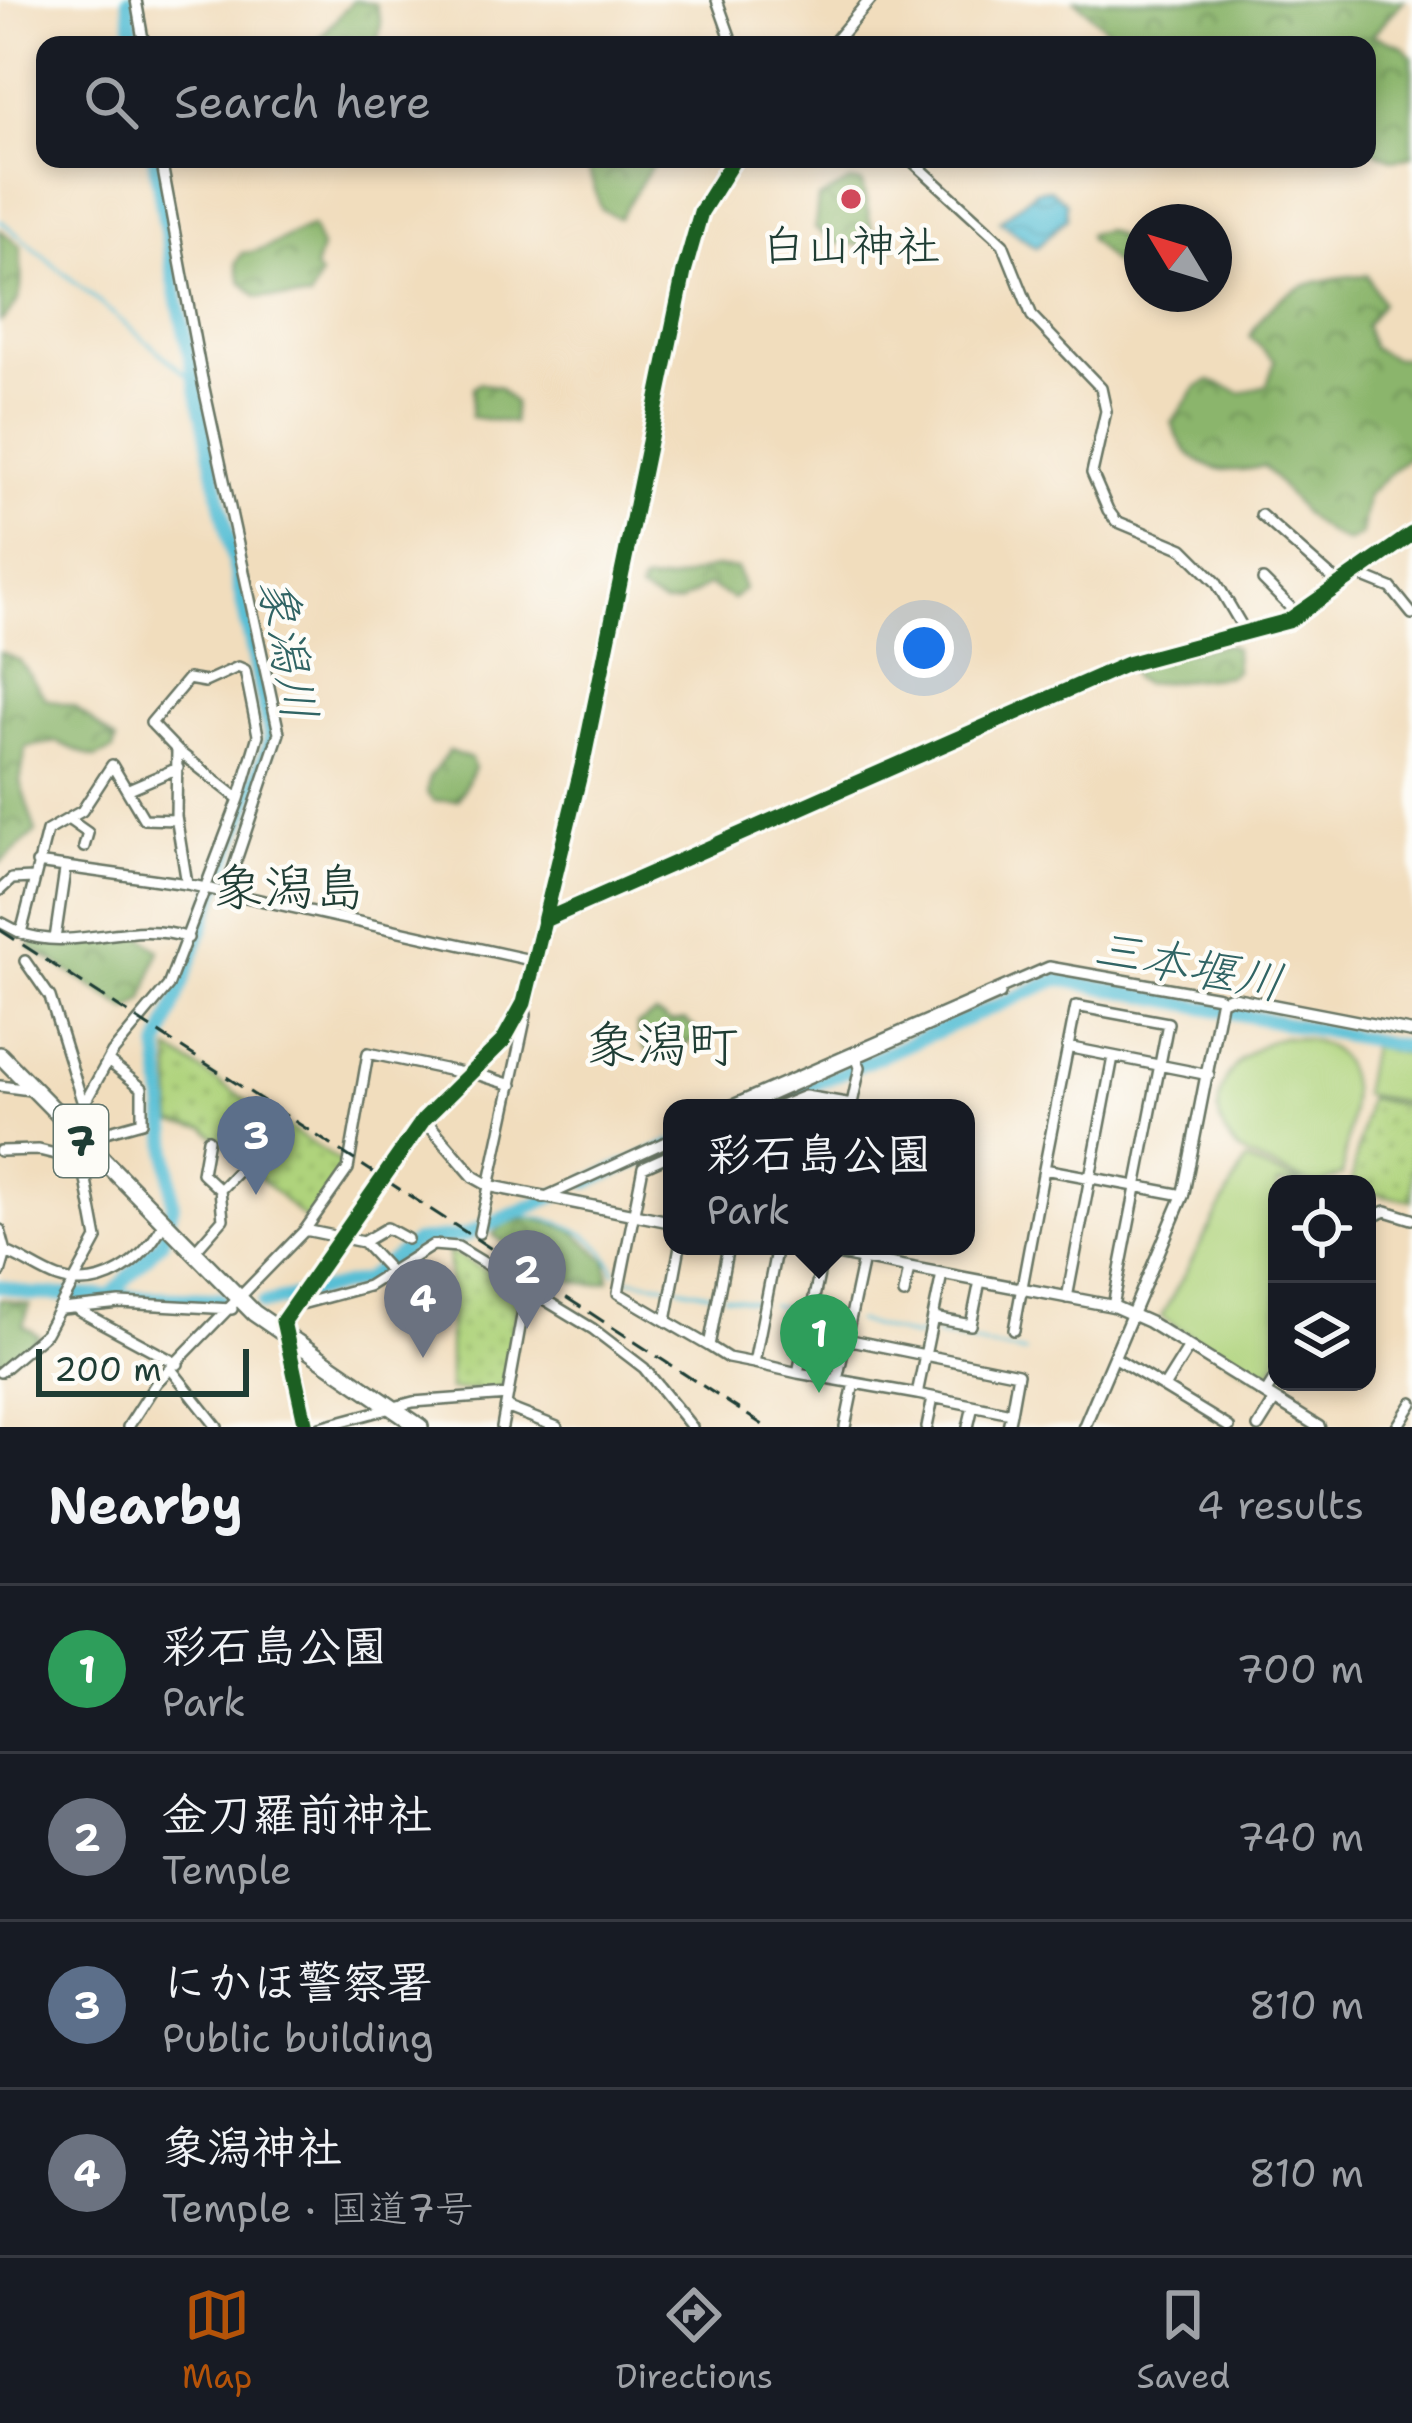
<!DOCTYPE html>
<meta charset="utf-8">
<style>
:root{--surface:#171b24;--page:#242831;--text:#f1f3f6;--muted:#9ea1a6;--line:#363941;--accent:#b45309}
body{margin:0;font-family:"Shantell Sans","Klee One",sans-serif;background:var(--page);color:var(--text)}
.controls{position:absolute;right:36px;bottom:36px;display:grid;overflow:hidden;border-radius:24px;box-shadow:0 6px 18px #0003}
.controls button{width:108px;height:108px;display:grid;place-items:center;padding:0;border:0;border-bottom:3px solid var(--line);background:var(--surface);color:var(--text);font:60px sans-serif}
.compass{position:absolute;left:1124px;top:204px;width:108px;height:108px;border-radius:50%;background:var(--surface);box-shadow:0 6px 18px #0003;rotate:308deg}
.scale{position:absolute;left:36px;bottom:30px;width:213px;box-sizing:border-box;padding-left:12px;border:6px solid #1f3d34;border-top:0;font-size:33px;line-height:42px;white-space:nowrap;color:#1f3d34;-webkit-text-stroke:9px #fdfcf7;paint-order:stroke}
.you{position:absolute;left:924px;top:648px;width:42px;height:42px;margin:-30px;border:9px solid #fff;border-radius:50%;background:#1a73e8;box-shadow:0 0 0 18px #1a73e833}
.badge{display:grid;place-items:center;width:78px;height:78px;border-radius:50%;background:var(--accent);color:#fff;font-size:39px;font-weight:700}
.pin{position:absolute;translate:-50% -99px;filter:drop-shadow(0 3px 6px #0008)}
.pin::after{content:'';position:absolute;top:63px;width:42px;height:36px;background:inherit;clip-path:polygon(0 0,100% 0,50% 100%)}
.popup{position:absolute;left:663px;top:1099px;width:312px;height:156px;box-sizing:border-box;display:grid;place-content:center;border-radius:24px;background:var(--surface);filter:drop-shadow(0 3px 9px #0005);font-size:39px;white-space:nowrap;color:var(--muted)}
.popup b{font-size:45px;color:var(--text)}
.popup::after{content:'';position:absolute;left:50%;top:100%;margin-left:-24px;border:24px solid transparent;border-top-color:var(--surface)}
.list{margin:0;padding:0;list-style:none}
h2{display:flex;justify-content:space-between;align-items:center;height:156px;margin:0;padding:0 48px;font-size:51px}
h2 small{font-size:39px;font-weight:400;color:var(--muted)}
.list li{display:grid;grid-template-columns:78px 1fr auto;gap:36px;align-items:center;box-sizing:border-box;height:168px;padding:0 48px;border-top:3px solid var(--line)}
.list b{display:block;font-size:45px;white-space:nowrap}
.list p{margin:0;font-size:39px;white-space:nowrap;color:var(--muted)}
.list em{font-size:39px;font-style:normal;color:var(--muted)}
.icon{flex:none;width:66px;height:66px;fill:none;stroke:currentColor;stroke-width:2;stroke-linecap:round;stroke-linejoin:round}
.map{position:relative;flex:none;width:1412px;height:1427px;overflow:hidden}
.search{position:absolute;background:var(--surface);box-shadow:0 6px 18px #0003;left:36px;right:36px;top:36px;height:132px;display:flex;align-items:center;gap:30px;box-sizing:border-box;padding:0 42px;border-radius:24px;color:var(--muted);font-size:45px}
.sheet{height:828px;background:var(--surface)}
nav{display:flex;justify-content:space-around;align-items:center;box-sizing:border-box;height:168px;border-top:3px solid var(--line);background:var(--surface);font-size:33px;color:var(--muted)}
nav a{display:grid;justify-items:center;gap:6px}
nav .on{color:var(--accent)}
.map>svg:first-child{display:block}
.grass{fill:url(#grass-dots);stroke:#678858;stroke-width:3}
.forest{fill:url(#forest-crowns);stroke:#557950;stroke-width:3}
.pitch{fill:#afd37c;stroke:#678858;stroke-width:3}
.water{fill:url(#water-waves);stroke:#3c7e84;stroke-width:3}
.lines{fill:none;stroke-linecap:round;stroke-linejoin:round}
.stream{stroke:#58bfd5;stroke-width:3}
.river{stroke:#58bfd5;stroke-width:14}
.minor-casing{stroke:#687564;stroke-width:14}
.tertiary-casing{stroke:#687564;stroke-width:15}
.trunk-casing{stroke:#687564;stroke-width:20}
.minor{stroke:#fff;stroke-width:9}
.tertiary{stroke:#fff;stroke-width:10}
.trunk{stroke:#fff;stroke-width:15}
.rail{stroke:#1f3d34;stroke-width:3;stroke-dasharray:18 9;stroke-linecap:butt}
.cycleway-casing{stroke:#fdfcf7;stroke-width:22}
.cycleway{stroke:#1b5e20;stroke-width:15}
.poi-dot{fill:#d1495b;stroke:#fdfcf7;stroke-width:4.5}
.labels{text-anchor:middle;stroke-width:9;stroke-linejoin:round;paint-order:stroke}
.shield{fill:#fdfcf7;stroke:#62766e;stroke-width:3}
.shield-label{font-size:42px;font-weight:bold;fill:#1f3d34}
.poi-label{font-size:45px;fill:#1f3d34;stroke:#fdfcf7}
.water-label{font-size:48px;font-style:italic;fill:#306464;stroke:#fdfcf7}
.quarter-label{font-size:51px;fill:#1f3d34;stroke:#fdfcf7}
</style>
<div class="map">
<svg width="1412" height="1427" viewBox="0 0 1412 1427">
<defs>
<pattern id="grass-dots" width="8" height="8" patternUnits="userSpaceOnUse" patternTransform="scale(3)"><rect width="8" height="8" fill="#afd37c"/><path d="M2 2h.1M6 6h.1" fill="none" stroke="#96b66c" stroke-width="1.8" stroke-linecap="round"/></pattern>
<pattern id="forest-crowns" width="20" height="18" patternUnits="userSpaceOnUse" patternTransform="scale(3)"><rect width="20" height="18" fill="#8bb56c"/><path d="M2 6a3 3 0 1 1 6 0M12 15a3 3 0 1 1 6 0" fill="none" stroke="#71945a"/></pattern>
<pattern id="water-waves" width="16" height="10" patternUnits="userSpaceOnUse" patternTransform="scale(3)"><rect width="16" height="10" fill="#58bfd5"/><path d="M0 5q4-4 8 0t8 0" fill="none" stroke="#489cae"/></pattern>
</defs>
<rect width="100%" height="100%" fill="#fdfcf7"/>
<filter id="ink" filterUnits="userSpaceOnUse"><feTurbulence type="fractalNoise" baseFrequency=".00833" numOctaves="2"/><feDisplacementMap in="SourceGraphic" scale="24" xChannelSelector="R" yChannelSelector="G"/><feConvolveMatrix kernelMatrix="1 2 1 2 8 2 1 2 1" color-interpolation-filters="sRGB"/></filter>
<filter id="wash" filterUnits="userSpaceOnUse"><feTurbulence type="fractalNoise" baseFrequency=".004" numOctaves="4" result="noise"/><feDisplacementMap in="SourceGraphic" scale="48" xChannelSelector="R" yChannelSelector="G"/><feGaussianBlur stdDeviation="2.7" result="paint"/><feColorMatrix in="noise" values="0 0 0 0 0 0 0 0 0 0 0 0 0 0 0 0 0 1.4 0 .05"/><feComposite in="paint" operator="in"/></filter>
<g filter="url(#wash)">
<rect width="100%" height="100%" fill="#f1ddbd"/>
<path class="grass" d="M170,1050L346,1166L308,1222L205,1128L173,1123Z
M1368,1098L1412,1107V1201L1367,1192V1184H1351Z
M449,1252L519,1287L505,1388L499,1391L449,1390Z"/>
<path class="forest" d="M353,0L376,4L381,23L377,45H314Z
M1075,0H1404L1372,35L1403,46L1412,57V156L1393,160L1367,147V45H1125Z
M585,159H656L619,218L601,209Z
M850,181L862,183L872,230L897,243L894,248L835,243L815,228L818,199Z
M312,226L321,248L315,269L320,276L310,299L257,297L241,281L236,263L242,253C273,251 282,236 312,226Z
M0,230L21,247C19,284 30,295 0,322Z
M1106,230L1142,250L1141,282L1132,281L1089,239V234Z
M1367,275L1382,303L1365,326L1372,348L1393,358H1412V453L1367,495L1361,535L1347,542C1301,522 1293,497 1264,466C1221,477 1186,469 1172,422L1197,387L1210,381L1241,393L1267,385L1275,361L1250,337C1275,287 1314,278 1367,275Z
M479,383L499,387L514,403L513,423L471,417L473,388Z
M715,567L737,569L744,589L733,599L708,585L679,603L664,604L639,591L643,582L671,581Z
M1226,644L1235,648L1236,671L1229,676L1143,684L1134,678L1131,670L1162,656Z
M0,652L20,661L46,699L74,706L116,741L113,750L95,758L57,742L26,747L20,782L36,832L0,863Z
M449,751L471,759L474,768L458,800L434,801L427,793L429,778Z
M140,935L159,950L144,999L129,1011L29,946L34,940L77,944Z
M655,1014L671,1022L685,1020L697,1030L695,1039C668,1055 641,1067 637,1025Z
M533,1218L572,1229L607,1261L609,1281C574,1296 520,1254 493,1235L504,1223Z
M0,1299L30,1305L23,1325L39,1336L5,1365L0,1362Z"/>
<path class="pitch" d="M1283,1037C1376,1037 1350,1112 1342,1175L1321,1184C1306,1184 1292,1175 1278,1169C1265,1163 1246,1158 1236,1148C1194,1104 1235,1048 1283,1037Z
M1371,1047L1412,1055V1103L1362,1094Z
M1246,1161L1303,1184H1277V1360L1264,1382L1161,1317Z"/>
<path class="water" d="M1050,189L1066,202L1067,218L1036,248L1000,221L1036,191Z"/>
<g class="lines">
<path class="stream" d="M0,220L194,381
M503,1217C545,1214 601,1227 615,1273
M626,1279L666,1284
M678,1287L713,1294
M724,1296L760,1303
M771,1305L805,1311
M816,1314L844,1319
M856,1321L913,1337L924,1334
M936,1336L1025,1353"/>
<path class="river" d="M128,0L135,45
M760,1108L1058,979L1412,1048
M588,1182L672,1146
M0,1286L31,1294L220,1299
M110,1296L162,1241L173,1206L159,1048L271,738L176,292L154,159
M263,1304L365,1280L415,1242L463,1236L557,1195"/>
</g>
</g>
<g filter="url(#ink)">
<g class="lines">
<g class="minor-casing">
<path id="minor" d="M136,0L144,45
M717,0L733,45
M161,159L202,379L279,733L225,893
M910,159L1003,244L1032,316L1101,388L1106,411L1092,473L1108,510L1116,521L1183,549L1216,582L1246,633
M1261,515L1339,584
M1354,573L1391,588L1412,614
M1263,580L1297,614
M151,723L188,679L205,682L238,667L245,670L258,735L239,799
M153,725L177,750L176,816L187,884L535,961
M129,789L178,768
M71,821L88,833L84,847
M37,863L187,884
M0,890L12,879L33,878
M547,919L1127,664L1288,621L1412,534
M0,922L21,933L47,831L82,811L112,765L144,819L176,820
M21,933C73,953 131,918 188,938
M55,939L65,870
M25,961L50,997L83,1104
M1067,1047L1209,1075
M473,1073L512,1085
M0,1086L30,1090
M726,1108L1049,967L1219,997
M742,1108L1000,994
M776,1108L805,1096
M803,1108L805,1096L852,1104
M851,1108L860,1067L856,1057
M71,1128L112,1053L168,986L239,799L178,751
M85,1145L102,1133L142,1122V1088L108,1061
M0,1151L39,1150L80,1160
M1044,1169L1076,1006L1168,1023L1113,1306
M220,1190L244,1165
M543,1198L672,1139
M1367,1227L1374,1216L1386,1211L1412,1219
M0,1230L6,1252C24,1259 41,1272 58,1278C102,1293 143,1262 163,1224
M305,1230L348,1169L368,1053L472,1075
M479,1233L526,1015L524,1003
M363,1242L387,1228L407,1239
M680,1246L666,1321L709,1346
M728,1246L709,1346L728,1358L754,1363
M777,1246L754,1363L798,1373
M825,1246L798,1373L917,1394
M194,1252L223,1219L220,1190L202,1173L208,1139
M863,1259L846,1339L1018,1374L1011,1413
M0,1273L6,1252
M942,1274L917,1394L1011,1413L1008,1427
M904,1294L909,1268
M1067,1298L1113,1057
M294,1306L368,1286L433,1245L458,1247L593,1329L644,1368L692,1427
M62,1309L120,1303L232,1309
M78,1310L178,1364
M934,1318L971,1325L980,1281
M666,1321L618,1293L643,1167L672,1154
M1014,1330L1044,1169L1183,1195
M282,1334L306,1427
M1114,1357L1229,1427
M171,1369L217,1427
M0,1372L46,1333L97,1239L78,1137
M837,1380L846,1339
M1164,1387L1189,1347
M1265,1394L1277,1375
M506,1407L557,1427
M128,1427L157,1382L305,1230L363,1242L389,1270
M320,1427L413,1402L508,1395
M502,1427L527,1288
M845,1427L854,1383
M927,1427L933,1398
M968,1427L973,1406
M1258,1427L1275,1400
M1397,1427L1412,1403"/>
</g>
<g class="tertiary-casing">
<path id="tertiary" d="M832,45L870,0
M424,1119L474,1177L490,1186L672,1222
M796,1246L1113,1306L1149,1322L1319,1427
M282,1334L283,1321L424,1119L503,1041L524,1003L583,762L684,272L701,212L734,159
M1084,1427L1183,1195L1221,1001L1230,997L1412,1032"/>
</g>
<g class="trunk-casing">
<path id="trunk" d="M0,1055L254,1313L420,1427"/>
</g>
<use href="#minor" class="minor"/>
<use href="#tertiary" class="tertiary"/>
<use href="#trunk" class="trunk"/>
<path class="rail" d="M0,930L766,1427"/>
<g class="cycleway-casing">
<path id="cycleway" d="M547,919L1127,664L1288,621L1412,534
M306,1427L283,1321L424,1119L503,1041L524,1003L583,762L684,272L701,212L734,159"/>
</g>
<use href="#cycleway" class="cycleway"/>
</g>
</g>
<circle class="poi-dot" cx="851" cy="199" r="12"/>
<g class="labels">
<rect class="shield" x="54" y="1105" width="54" height="72" rx="9"/>
<g class="shield-label">
<text x="81" y="1156">7</text>
</g>
<g class="poi-label">
<text x="851" y="261">白山神社</text>
</g>
<g class="water-label">
<text transform="translate(289 649) rotate(80)" y="17">象潟川</text>
<text transform="translate(1189 965) rotate(11)" y="17">三本堰川</text>
</g>
<g class="quarter-label">
<text x="289" y="905">象潟島</text>
<text x="662" y="1062">象潟町</text>
</g>
</g>
</svg>
<div class="controls">
<button><svg class="icon" aria-label="locate" viewBox="0 0 24 24"><circle cx="12" cy="12" r="6"/><path d="M12 2v4M12 18v4M2 12h4M18 12h4"/></svg></button>
<button><svg class="icon" aria-label="layers" viewBox="0 0 24 24"><path d="M12 4l9 5-9 5-9-5zM3 14l9 5 9-5"/></svg></button>
</div>
<svg class="compass" viewBox="-18 -18 36 36"><path d="M0-13l5 13h-10z" fill="#e53935"/><path d="M0 13l5-13h-10z" fill="#9ea1a6"/></svg>
<div class="scale">200 m</div>
<div class="you"></div>
<div class="pin badge" style="left:819px;top:1393px;background:#2e9e5b">1</div>
<div class="popup"><b>彩石島公園</b>Park</div>
<div class="pin badge" style="left:527px;top:1329px;background:#6b7280">2</div>
<div class="pin badge" style="left:256px;top:1195px;background:#5c6f8a">3</div>
<div class="pin badge" style="left:423px;top:1358px;background:#6b7280">4</div>
<div class="search"><svg class="icon" aria-label="search" viewBox="0 0 24 24"><circle cx="10" cy="10" r="6"/><path d="M15 15l6 6"/></svg>Search here</div>
</div>
<section class="sheet">
<h2>Nearby<small>4 results</small></h2>
<ul class="list">
<li><span class="badge" style="background:#2e9e5b">1</span><div><b>彩石島公園</b><p>Park</p></div><em>700 m</em></li>
<li><span class="badge" style="background:#6b7280">2</span><div><b>金刀羅前神社</b><p>Temple</p></div><em>740 m</em></li>
<li><span class="badge" style="background:#5c6f8a">3</span><div><b>にかほ警察署</b><p>Public building</p></div><em>810 m</em></li>
<li><span class="badge" style="background:#6b7280">4</span><div><b>象潟神社</b><p>Temple · 国道7号</p></div><em>810 m</em></li>
</ul>
</section>
<nav>
<a class="on"><svg class="icon" aria-label="map" viewBox="0 0 24 24"><path d="M3 6l6-2 6 2 6-2v14l-6 2-6-2-6 2zM9 4v14M15 6v14"/></svg>Map</a>
<a><svg class="icon" aria-label="directions" viewBox="0 0 24 24"><path d="M12 3l9 9-9 9-9-9zM9 14v-3h6M13 9l2 2-2 2"/></svg>Directions</a>
<a><svg class="icon" aria-label="saved" viewBox="0 0 24 24"><path d="M7 4h10v16l-5-4-5 4z"/></svg>Saved</a>
</nav>
